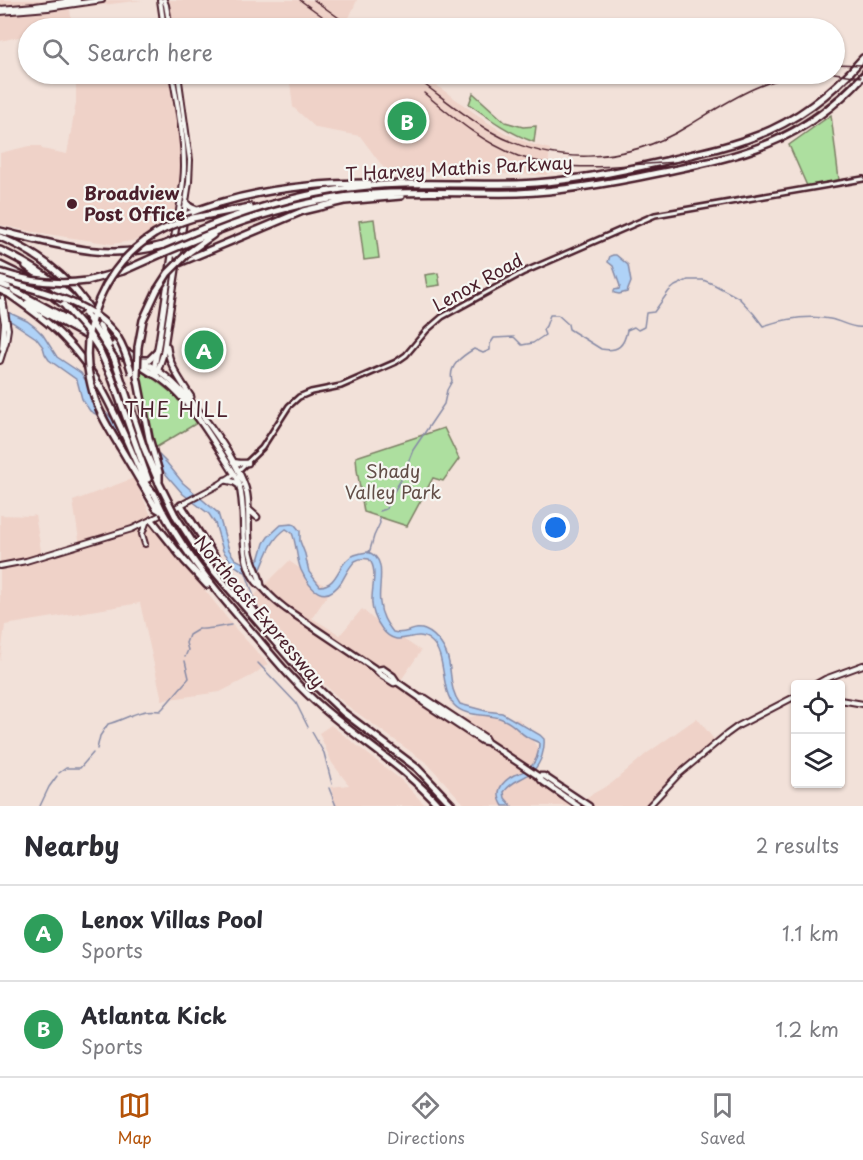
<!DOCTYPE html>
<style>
:root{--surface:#fff;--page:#f2f2f3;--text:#2b2b33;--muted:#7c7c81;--line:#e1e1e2;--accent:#b45309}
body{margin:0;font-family:"Playpen Sans",sans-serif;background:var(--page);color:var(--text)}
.controls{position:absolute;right:18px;bottom:18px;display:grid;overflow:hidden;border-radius:6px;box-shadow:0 2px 4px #0004}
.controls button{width:54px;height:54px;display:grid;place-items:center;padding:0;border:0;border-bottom:2px solid var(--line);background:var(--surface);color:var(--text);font:30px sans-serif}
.you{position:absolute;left:556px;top:528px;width:21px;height:21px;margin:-15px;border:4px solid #fff;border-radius:50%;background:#1a73e8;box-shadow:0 0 0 9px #1a73e833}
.badge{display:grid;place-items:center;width:39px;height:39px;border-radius:50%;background:var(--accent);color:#fff;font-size:20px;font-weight:700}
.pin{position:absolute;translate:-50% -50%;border:3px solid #fff;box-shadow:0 2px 6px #0006}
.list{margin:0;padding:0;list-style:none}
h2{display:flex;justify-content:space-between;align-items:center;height:78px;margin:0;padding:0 24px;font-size:26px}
h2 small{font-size:20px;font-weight:400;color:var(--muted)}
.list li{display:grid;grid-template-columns:39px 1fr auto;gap:18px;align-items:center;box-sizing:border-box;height:96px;padding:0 24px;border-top:2px solid var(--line)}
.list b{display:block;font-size:22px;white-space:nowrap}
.list p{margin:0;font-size:20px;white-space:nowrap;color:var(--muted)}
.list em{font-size:20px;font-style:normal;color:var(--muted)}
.icon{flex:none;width:33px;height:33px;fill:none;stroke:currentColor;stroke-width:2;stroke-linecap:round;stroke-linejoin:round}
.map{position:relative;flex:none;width:863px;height:806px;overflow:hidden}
.search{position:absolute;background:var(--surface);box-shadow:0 2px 4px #0004;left:18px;right:18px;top:18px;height:66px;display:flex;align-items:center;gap:15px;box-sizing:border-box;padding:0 21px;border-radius:33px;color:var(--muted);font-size:22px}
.sheet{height:270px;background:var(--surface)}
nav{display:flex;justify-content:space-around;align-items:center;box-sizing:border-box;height:84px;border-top:2px solid var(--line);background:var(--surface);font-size:16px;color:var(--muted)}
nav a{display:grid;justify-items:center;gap:3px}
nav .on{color:var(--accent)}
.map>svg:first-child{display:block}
.built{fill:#efd2c8}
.green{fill:#addf9f;stroke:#7c7f65;stroke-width:1.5}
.water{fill:#afd2f7;stroke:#878aa5;stroke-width:1.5}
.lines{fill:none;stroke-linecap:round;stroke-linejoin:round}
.stream{stroke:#878aa5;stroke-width:1.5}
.tertiary-casing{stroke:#4a1f2b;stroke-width:8}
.secondary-casing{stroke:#4a1f2b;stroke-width:8}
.primary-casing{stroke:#4a1f2b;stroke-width:9}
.motorway-casing{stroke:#4a1f2b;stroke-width:10}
.tertiary{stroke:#f6f6f2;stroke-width:3}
.secondary{stroke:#f6f6f2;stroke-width:4}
.primary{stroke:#f6f6f2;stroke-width:4.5}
.motorway{stroke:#f6f6f2;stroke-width:5}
.rail{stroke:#4a1f2b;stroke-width:1.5}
.motorway-bridge-casing{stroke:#4a1f2b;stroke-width:10;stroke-linecap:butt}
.motorway-bridge{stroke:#f6f6f2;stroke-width:5}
.poi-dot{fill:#4a1f2b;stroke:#f6f6f2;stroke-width:2}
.labels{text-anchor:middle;stroke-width:4.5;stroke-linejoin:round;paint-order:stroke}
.street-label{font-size:18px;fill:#4a1f2b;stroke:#f6f6f2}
.poi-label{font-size:18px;font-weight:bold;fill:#4a1f2b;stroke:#f6f6f2;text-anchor:start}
.park-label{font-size:18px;fill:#634f48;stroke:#f6f6f2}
.neighbourhood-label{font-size:20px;letter-spacing:1.5px;fill:#4a1f2b;stroke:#f6f6f2}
</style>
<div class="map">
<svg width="863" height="806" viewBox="0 0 863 806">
<rect width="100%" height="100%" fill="#f2e1d9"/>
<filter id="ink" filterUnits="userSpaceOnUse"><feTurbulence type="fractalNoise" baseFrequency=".0167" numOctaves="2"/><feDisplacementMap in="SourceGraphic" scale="12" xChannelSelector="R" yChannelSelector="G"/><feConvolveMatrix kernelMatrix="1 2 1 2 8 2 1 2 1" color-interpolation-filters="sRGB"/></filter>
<g filter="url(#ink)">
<path class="built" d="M0,0H143L70,9L72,25L57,28H28V35L0,41Z
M156,0H357L349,18L363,28H128L160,25Z
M76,74H195L178,76L189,163L187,203L158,237L112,244L34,232L0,225V153L29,146H41L42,149L67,154L76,103Z
M289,74H421L487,122L507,134L531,144L550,149L547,175L386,171L360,136L316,128L293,107Z
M134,478L153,520L179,557L234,627L268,664L253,675L220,692L162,700L140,603L5,625L0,662V515L31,516L35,515L42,556L80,546L73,501Z
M289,561L331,590L312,618L340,635L362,609L372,618L421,651L399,683L455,720L479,715L519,719L542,755L530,770L580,801L612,783L646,754L697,718L716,742L684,767L646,806H466L428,764L345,704L319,679L252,598Z
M331,725L401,780L426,806H335L331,787L349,785L332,763L319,733Z"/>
<path class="green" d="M473,93L505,122L523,127L536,126L534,142C509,133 490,119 469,104Z
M831,115L839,180L807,186L789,145Z
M374,219L379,258L364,260L359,221Z
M438,273L440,285L427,287L425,275Z
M141,369L173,394L197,423L155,448L142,390L139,374Z
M444,428L459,459L443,481L433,478L407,526L364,512L357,470L356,457Z"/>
<path class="water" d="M613,255H616L628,265L631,282L627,292L619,294L614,293V290L619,289L620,286L613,266L608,262L610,256Z
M0,313H10L27,321L35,327L43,335L57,357L81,373L86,381L91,395L96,404L124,429L154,450L167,463L183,483L218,513L229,550L235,559L245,564L255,562L260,557L264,543L268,537L281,525L292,524L295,525L300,531V541L305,554L309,572L320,586C337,585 337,568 348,559C353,554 361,553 368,552C389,559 377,586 380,603C381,615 386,623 393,632C406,636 414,625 425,630C437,635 447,650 449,663C452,678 450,690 460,704L486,711L502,713L540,735L544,739C545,750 541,763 533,771C523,780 512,780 504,792L505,798L512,806H503C494,792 501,782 514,775C519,773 524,772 528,769C536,763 539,753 539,743C535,740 531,740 527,737C517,731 515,724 502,719C487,713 466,718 454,705C440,690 447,654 431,641C414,626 399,652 382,629C376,621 371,609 372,599C372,585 378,570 369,559C364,558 360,558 355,561C349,567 346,574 342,581C325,606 310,590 301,570C296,558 297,545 292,533L286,529C271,539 267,556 260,571L257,573L250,574L243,571L234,565L223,551L215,523L209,514L183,494L152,458L113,428L103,418L90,411L82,399L77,380L49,360L45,354L43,347L36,338L12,322L0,320Z"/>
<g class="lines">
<path class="stream" d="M380,511L386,509L391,496L401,480L413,450L444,404L447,390L452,381C448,366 462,356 474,349L483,353L490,350V344L494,338L514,337L522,345L533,343L545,335L543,330L546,326L550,315H558L568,324L569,329L601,349C618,352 624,346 627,330L634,327L638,330L644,327L646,313L654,312L669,291L675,286L688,280H703L713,284L739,298L754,314L763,326C784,319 808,315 830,319C842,321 851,329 863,327
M368,553L370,550L374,536L380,523L379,518
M229,571L231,563
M246,573L259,612
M185,657L188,650L186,643L189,635L199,629C205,630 223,626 231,625
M258,663L296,703L308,727
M312,732L324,753L332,784
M97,749L100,736L108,724C127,719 139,708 160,711L163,708L189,678L185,661
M59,773L66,768H80L93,753
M329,788L336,806
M40,806L49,787L57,776"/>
<g class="tertiary-casing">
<path id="tertiary" d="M238,471L262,448L289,406L299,397L311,392L341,386L396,362L406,355L427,330L442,317L524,272L655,215L863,179"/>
</g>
<g class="secondary-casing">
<path id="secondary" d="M160,0L164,28
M164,0L166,5L170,28
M0,9L35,6L78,0
M0,12L48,8L102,0
M172,74C177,103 184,136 184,166C184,184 180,201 178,218
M178,74L190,160L189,182L184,215
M0,301L4,323L2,348
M0,361L6,342L8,329L0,282
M145,544L142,534L146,523
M0,566L26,561L132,529L181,505L220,484L235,474
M816,684L825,679L863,665
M840,700L863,704
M649,806L678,775L727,734L738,726L796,696"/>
</g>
<g class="primary-casing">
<path id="primary" d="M177,220L159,341L153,374C187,392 216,446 237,478C242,490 242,502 243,515C244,536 242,562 255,580C257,584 262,586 265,590C271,597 278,603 286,609L374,668L380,674L394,683L397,682
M167,346C169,366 181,381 191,397
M155,369C183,383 242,463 247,494C250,512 247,532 250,550C251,562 260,574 261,585
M157,373L163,355L184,219
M233,462L239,463H248
M225,480L234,482L240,486
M248,509L257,517
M378,670L383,669L393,676L397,682L420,698L423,702L482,741L487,742L538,776L542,781L578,806
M420,698H425L484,737L487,742
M538,776H544L589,806"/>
</g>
<g class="motorway-casing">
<path id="motorway" d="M186,203L190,207L197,210
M178,218C238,192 305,183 369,183
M193,218L250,207
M0,231C55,244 106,262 163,245
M192,233C246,210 301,193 359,187C411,181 465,185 518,184C568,182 617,172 666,161C692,154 720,149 745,140C792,125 831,95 863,58
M0,237C43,255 78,285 100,326
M192,241C246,218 301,201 359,195C412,190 465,194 518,193C565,191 611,183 658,173C741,156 803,143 863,76
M0,250C30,264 56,280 78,305
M173,251L178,257L184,258
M188,253L213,235
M179,263L303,211L345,201L401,196
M0,265L33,281L64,305
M26,266C45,279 63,293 78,310
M87,281L123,271L161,254
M8,287L118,347L155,369
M9,294C28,308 47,320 63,337C104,378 122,432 146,484L155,495
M27,303L131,360L153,374
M138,347L143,320L157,290
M99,349L112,378L148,479
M114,358L144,448L159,483
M141,360H149L157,352
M137,376L149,438L159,472V482
M120,447L156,508L161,511
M154,493L163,512
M181,505L212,553L257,615L259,621
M175,515L203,558L218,576L303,674L343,712L417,768L453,806
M167,519C192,564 225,601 258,639C279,664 299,688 324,709C362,742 406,768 439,806
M152,520L184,560L207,585"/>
</g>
<use href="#tertiary" class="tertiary"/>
<use href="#secondary" class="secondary"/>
<use href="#primary" class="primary"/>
<use href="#motorway" class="motorway"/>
<path class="rail" d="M300,0L322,16
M314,0L353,28
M834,64L863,65
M834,73L861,77
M410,74C436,92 461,114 488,130C551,167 627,164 688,126C729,101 764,76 814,74
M424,93C453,117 481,142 518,156C555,169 592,168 630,165C655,163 679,163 703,159C764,148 822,117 863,69"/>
<g class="motorway-bridge-casing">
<path id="motorway-bridge" d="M163,245L192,233
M161,254L192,241
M0,272C29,282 57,285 87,281
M0,279C39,292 94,301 118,338C125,349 128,361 132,373
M0,284L8,287
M0,290L9,294
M157,290L168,273L188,253
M64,305L87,331L99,349
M85,313L114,358
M100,326L109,345
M137,376L138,347
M120,447C108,427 96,408 91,385C77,327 105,265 155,234C167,227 180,222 193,218
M159,483L175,515
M163,512L167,519"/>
</g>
<use href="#motorway-bridge" class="motorway-bridge"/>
</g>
</g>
<circle class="poi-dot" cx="72" cy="204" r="6"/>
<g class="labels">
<g class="street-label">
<text transform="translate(459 169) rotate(-3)" y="6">T Harvey Mathis Parkway</text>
<text transform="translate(478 283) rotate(-29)" y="6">Lenox Road</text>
<text transform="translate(259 612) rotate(50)" y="6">Northeast Expressway</text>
</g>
<g class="poi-label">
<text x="84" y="200">Broadview<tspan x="84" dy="21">Post Office</tspan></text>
</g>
<g class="park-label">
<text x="393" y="478">Shady<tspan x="393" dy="21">Valley Park</tspan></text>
</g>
<g class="neighbourhood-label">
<text x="177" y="417">THE HILL</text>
</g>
</g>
</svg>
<div class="controls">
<button><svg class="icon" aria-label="locate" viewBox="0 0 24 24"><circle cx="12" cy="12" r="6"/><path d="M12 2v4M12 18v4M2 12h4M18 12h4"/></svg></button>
<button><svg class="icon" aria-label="layers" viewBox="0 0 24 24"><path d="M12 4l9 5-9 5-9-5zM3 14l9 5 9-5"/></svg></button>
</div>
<div class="you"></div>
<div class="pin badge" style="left:204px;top:350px;background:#2e9e5b">A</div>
<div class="pin badge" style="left:407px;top:121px;background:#2e9e5b">B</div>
<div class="search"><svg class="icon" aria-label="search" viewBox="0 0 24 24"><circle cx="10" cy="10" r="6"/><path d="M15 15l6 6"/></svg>Search here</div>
</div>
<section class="sheet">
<h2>Nearby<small>2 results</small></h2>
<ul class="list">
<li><span class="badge" style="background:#2e9e5b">A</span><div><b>Lenox Villas Pool</b><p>Sports</p></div><em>1.1 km</em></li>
<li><span class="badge" style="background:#2e9e5b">B</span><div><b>Atlanta Kick</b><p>Sports</p></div><em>1.2 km</em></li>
</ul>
</section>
<nav>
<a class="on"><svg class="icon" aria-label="map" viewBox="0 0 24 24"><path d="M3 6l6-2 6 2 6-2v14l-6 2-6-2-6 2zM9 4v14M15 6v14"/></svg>Map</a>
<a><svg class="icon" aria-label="directions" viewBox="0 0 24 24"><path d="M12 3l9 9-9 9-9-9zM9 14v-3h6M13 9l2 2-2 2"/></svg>Directions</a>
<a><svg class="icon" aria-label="saved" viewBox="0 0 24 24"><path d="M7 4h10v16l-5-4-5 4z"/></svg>Saved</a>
</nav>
